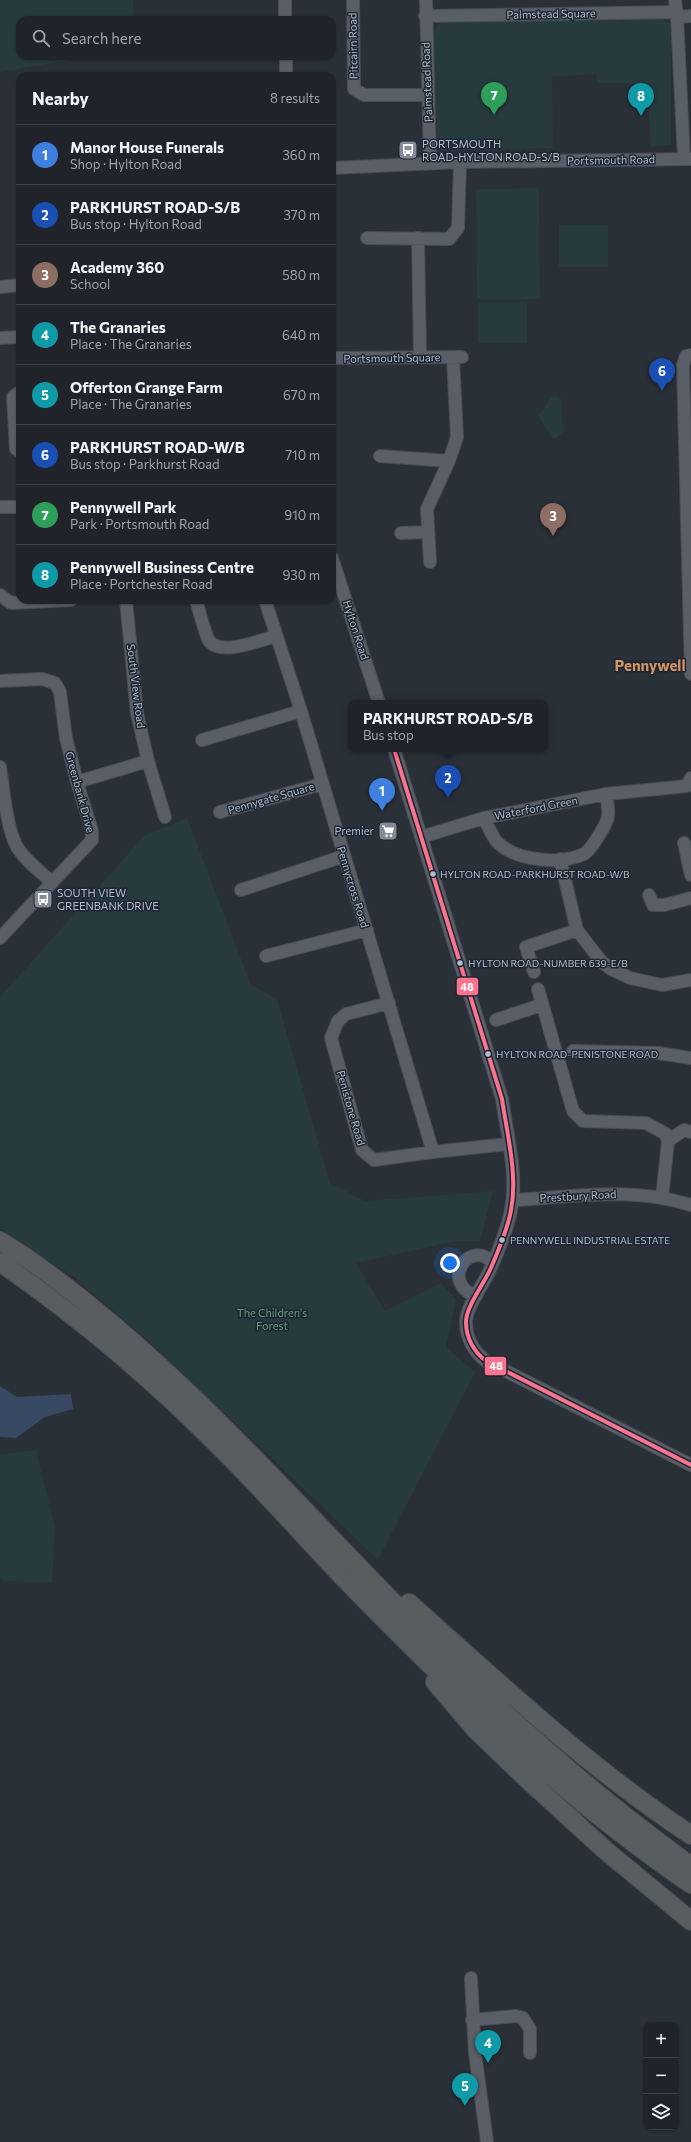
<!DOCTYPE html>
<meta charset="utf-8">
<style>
:root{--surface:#20242a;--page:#282c32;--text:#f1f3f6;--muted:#a2a4a8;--line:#3d4147;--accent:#848b96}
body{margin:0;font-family:Commissioner,sans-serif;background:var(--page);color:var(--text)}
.controls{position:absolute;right:12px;bottom:12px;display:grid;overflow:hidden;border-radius:8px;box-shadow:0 1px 3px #0004}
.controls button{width:36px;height:36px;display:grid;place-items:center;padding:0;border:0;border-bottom:1px solid var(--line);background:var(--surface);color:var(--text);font:20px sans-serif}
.you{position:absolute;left:450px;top:1263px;width:14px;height:14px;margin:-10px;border:3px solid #fff;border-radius:50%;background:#1a73e8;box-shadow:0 0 0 6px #1a73e833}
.badge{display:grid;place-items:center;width:26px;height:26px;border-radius:50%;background:var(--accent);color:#fff;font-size:13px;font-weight:700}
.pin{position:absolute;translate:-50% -33px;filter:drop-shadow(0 1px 2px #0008)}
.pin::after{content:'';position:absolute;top:21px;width:14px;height:12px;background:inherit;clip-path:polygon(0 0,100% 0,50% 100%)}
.popup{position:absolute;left:348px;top:700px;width:200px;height:52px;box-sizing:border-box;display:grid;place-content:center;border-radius:8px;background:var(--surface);filter:drop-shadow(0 1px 3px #0005);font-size:13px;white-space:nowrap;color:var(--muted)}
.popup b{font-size:15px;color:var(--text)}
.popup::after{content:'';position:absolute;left:50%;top:100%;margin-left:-8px;border:8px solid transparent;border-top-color:var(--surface)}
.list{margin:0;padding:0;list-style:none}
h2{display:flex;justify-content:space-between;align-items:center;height:52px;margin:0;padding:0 16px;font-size:17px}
h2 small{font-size:13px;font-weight:400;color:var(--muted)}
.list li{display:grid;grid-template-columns:26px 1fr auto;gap:12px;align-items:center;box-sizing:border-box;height:60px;padding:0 16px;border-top:1px solid var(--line)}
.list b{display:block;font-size:15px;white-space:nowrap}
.list p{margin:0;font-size:13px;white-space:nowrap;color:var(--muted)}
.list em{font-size:13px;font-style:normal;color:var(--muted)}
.icon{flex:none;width:22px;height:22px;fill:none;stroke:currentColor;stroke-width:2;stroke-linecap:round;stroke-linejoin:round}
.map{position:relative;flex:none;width:691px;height:2142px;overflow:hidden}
.search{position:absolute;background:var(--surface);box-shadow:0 1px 3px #0004;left:16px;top:16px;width:320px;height:44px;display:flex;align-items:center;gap:10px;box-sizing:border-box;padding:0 14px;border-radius:12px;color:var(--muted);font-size:15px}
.panel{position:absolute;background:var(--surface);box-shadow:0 1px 3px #0004;left:16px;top:72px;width:320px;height:532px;border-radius:12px}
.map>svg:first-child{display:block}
.green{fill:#273a3e}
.water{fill:#384963}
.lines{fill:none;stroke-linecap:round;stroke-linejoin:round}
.minor-casing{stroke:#484c53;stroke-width:14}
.highway-casing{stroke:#474c53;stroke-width:20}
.minor{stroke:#5a5e66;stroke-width:12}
.highway{stroke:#5a5d60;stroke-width:18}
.bus-1-casing{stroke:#1d2633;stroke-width:7}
.bus-1{stroke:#fc738d;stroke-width:4}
.bus-dot{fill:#b4bcc9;stroke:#1d2633;stroke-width:1.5}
.labels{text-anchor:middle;stroke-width:3;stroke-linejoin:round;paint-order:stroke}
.bus-label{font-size:10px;fill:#b4bcc9;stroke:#1d2633;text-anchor:start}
.street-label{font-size:11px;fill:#b4bcc9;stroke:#1d2633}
.poi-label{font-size:11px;fill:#b4bcc9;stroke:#1d2633;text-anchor:start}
.park-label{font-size:11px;fill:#6b9a76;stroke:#1d2633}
.district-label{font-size:15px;font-weight:bold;fill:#d59563;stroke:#1d2633}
.line-badge{stroke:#1d2633;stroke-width:1.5}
.badge-label{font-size:11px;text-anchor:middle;font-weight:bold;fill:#fff}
</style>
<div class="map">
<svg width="691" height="2142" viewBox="0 0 691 2142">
<rect width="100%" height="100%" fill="#2a3038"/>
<path class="green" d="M0,0H133L134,20H20V56H95L0,72Z
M640,17L663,19L671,26V145L651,147L647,84L597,83L596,74L552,77L553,148L438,151L432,41L433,32L440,23Z
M539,188L540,299H477L476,189Z
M559,225H608V267H559Z
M478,302H527V343H478Z
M556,396L561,399L563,432L556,438H552L537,414L542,412L551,397Z
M187,818L251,985L277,999L330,1183L365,1201L493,1191L480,1241H456L356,1263L385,1311L441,1283L456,1299L446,1347L475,1372L378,1560L152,1344L75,1278L0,1228V997L145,835Z
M36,1450L55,1527L52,1583L4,1581L0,1578V1454Z"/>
<path class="water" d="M0,1386L17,1397L71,1394L73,1409L45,1417L16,1438L0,1437Z"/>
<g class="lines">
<g class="minor-casing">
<path id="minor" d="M285,0V20
M353,0L354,89L364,95H427
M426,0L430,163
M675,0L677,17L684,159
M425,16L677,12
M677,17L691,16
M286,56V76
M332,168L460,162L691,159
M367,238L449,239L458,228L460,162
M418,238L420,357
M0,287L20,285
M0,338L20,337
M691,355L686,356L683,365L691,674
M332,358L462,357
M20,392L13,397L16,449L20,452
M380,456L449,461
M0,507H20
M401,533L428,532
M332,558L379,703
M430,562L427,509L449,461L457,437L453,357
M0,595L11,603L71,600
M126,600L137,713L148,761L165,817
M196,600C200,613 203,627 208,639C218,658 260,640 276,636
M265,600L301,711L433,1152
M0,681L42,679L55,683L60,692L66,738L77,782L92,831V840L0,938
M202,740L301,711
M394,749L502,1099C507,1134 518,1175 511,1210C508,1228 497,1254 490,1270C483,1285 466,1307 466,1322C466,1338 474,1352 486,1361L691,1465
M0,767C4,791 6,826 17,847C25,860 40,872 52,882
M77,782L148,761
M606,794C607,801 609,809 608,816C607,824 591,850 584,854C561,865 516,861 497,842C492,836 488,826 484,818L606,794L687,786L691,778
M220,812L322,784
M421,837L484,818
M684,843L691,875
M560,859L577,930L601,961L611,969L630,978L662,985L691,980
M241,890L344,856
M649,895L653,905H664L691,898
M266,956L367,930
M534,972L526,947L577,930
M538,989L573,1111L583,1121L646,1123L666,1134L668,1141L662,1198
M389,1003L346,1014L338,1021L331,1038L362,1150L374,1160L433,1152L508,1144
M496,1020L541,1005
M573,1051L658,1053L691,1058
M668,1141L684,1130L691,1132
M513,1200C572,1197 633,1186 691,1205
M476,1296C439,1283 470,1237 493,1263
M471,1978L475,2053L487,2142
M472,2020L516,2016L523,2018L530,2029V2053"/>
</g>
<g class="highway-casing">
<path id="highway" d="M0,1241C43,1267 82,1299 120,1331C234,1429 332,1543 439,1649C517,1728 601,1801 691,1866
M0,1262C81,1318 156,1382 225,1452C266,1493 304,1536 344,1578C451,1688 563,1797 691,1884
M409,1603C500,1684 589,1768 691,1835
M435,1682L476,1730L524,1776L605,1850L691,1921"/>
</g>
<use href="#minor" class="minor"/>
<use href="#highway" class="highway"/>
<g class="bus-1-casing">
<path id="bus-1" d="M394,749L502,1099C507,1134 518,1175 511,1210C508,1228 497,1254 490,1270C483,1285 466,1307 466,1322C466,1338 474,1352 486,1361L691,1465"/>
</g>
<use href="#bus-1" class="bus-1"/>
</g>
<defs>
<g id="bus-square" transform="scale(1)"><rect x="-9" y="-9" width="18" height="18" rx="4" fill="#848b96" stroke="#1d2633"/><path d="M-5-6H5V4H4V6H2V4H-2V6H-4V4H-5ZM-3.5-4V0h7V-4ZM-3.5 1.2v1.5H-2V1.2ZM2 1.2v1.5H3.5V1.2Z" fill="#fff"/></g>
<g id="supermarket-square" transform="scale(1)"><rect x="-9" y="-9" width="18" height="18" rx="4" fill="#848b96" stroke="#1d2633"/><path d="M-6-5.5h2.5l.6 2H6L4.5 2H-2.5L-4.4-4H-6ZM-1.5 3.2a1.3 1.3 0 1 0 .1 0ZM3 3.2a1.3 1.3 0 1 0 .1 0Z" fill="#fff"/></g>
</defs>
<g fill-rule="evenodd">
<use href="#bus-square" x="408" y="150"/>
<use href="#supermarket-square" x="388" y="831"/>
<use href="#bus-square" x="43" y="899"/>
</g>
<g class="bus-dot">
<circle cx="433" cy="874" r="3.5"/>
<circle cx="460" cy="963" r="3.5"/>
<circle cx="488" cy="1054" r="3.5"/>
<circle cx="502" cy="1240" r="3.5"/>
</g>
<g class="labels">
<g class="bus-label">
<text x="440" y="878">HYLTON ROAD-PARKHURST ROAD-W/B</text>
<text x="468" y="967">HYLTON ROAD-NUMBER 639-E/B</text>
<text x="496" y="1058">HYLTON ROAD-PENISTONE ROAD</text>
<text x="510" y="1244">PENNYWELL INDUSTRIAL ESTATE</text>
</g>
<g class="street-label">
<text transform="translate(551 14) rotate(-1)" y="4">Palmstead Square</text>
<text transform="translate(353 46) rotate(-91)" y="4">Pitcairn Road</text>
<text transform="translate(427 82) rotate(-92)" y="4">Palmstead Road</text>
<text transform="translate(611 160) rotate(-1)" y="4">Portsmouth Road</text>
<text transform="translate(392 358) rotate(-1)" y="4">Portsmouth Square</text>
<text transform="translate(356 630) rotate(72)" y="4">Hylton Road</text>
<text transform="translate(136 686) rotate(83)" y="4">South View Road</text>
<text transform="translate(80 792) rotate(75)" y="4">Greenbank Drive</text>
<text transform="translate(271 798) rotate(-16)" y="4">Pennygate Square</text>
<text transform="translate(536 808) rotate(-11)" y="4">Waterford Green</text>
<text transform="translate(353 887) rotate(73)" y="4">Pennycross Road</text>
<text transform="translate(351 1108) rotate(74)" y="4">Penistone Road</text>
<text transform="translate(578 1196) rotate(-3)" y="4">Prestbury Road</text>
</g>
<g class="poi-label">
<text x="422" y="148">PORTSMOUTH<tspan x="422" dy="13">ROAD-HYLTON ROAD-S/B</tspan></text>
<text x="374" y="835" text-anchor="end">Premier</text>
<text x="57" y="897">SOUTH VIEW<tspan x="57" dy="13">GREENBANK DRIVE</tspan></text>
</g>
<g class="park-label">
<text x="272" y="1317">The Children's<tspan x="272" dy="13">Forest</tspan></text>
</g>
<g class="district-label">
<text x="650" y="671">Pennywell</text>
</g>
</g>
<g class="line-badge">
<rect x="456" y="977" width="23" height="19" rx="4" fill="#fc738d"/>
<rect x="484" y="1356" width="23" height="20" rx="4" fill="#fc738d"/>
</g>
<g class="badge-label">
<text x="467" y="991">48</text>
<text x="496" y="1370">48</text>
</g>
</svg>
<div class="controls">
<button>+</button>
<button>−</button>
<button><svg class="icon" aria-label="layers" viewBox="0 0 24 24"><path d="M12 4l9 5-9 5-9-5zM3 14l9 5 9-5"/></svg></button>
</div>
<div class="you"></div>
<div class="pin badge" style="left:382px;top:811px;background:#3f7fe0">1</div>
<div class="pin badge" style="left:448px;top:798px;background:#1a4fb4">2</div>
<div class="popup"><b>PARKHURST ROAD-S/B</b>Bus stop</div>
<div class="pin badge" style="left:553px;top:536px;background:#8d6e63">3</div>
<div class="pin badge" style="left:488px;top:2063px;background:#0f9aa8">4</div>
<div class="pin badge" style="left:465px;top:2106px;background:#0f9aa8">5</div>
<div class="pin badge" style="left:662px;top:391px;background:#1a4fb4">6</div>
<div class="pin badge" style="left:494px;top:115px;background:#2e9e5b">7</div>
<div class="pin badge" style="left:641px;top:116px;background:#0f9aa8">8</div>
<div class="search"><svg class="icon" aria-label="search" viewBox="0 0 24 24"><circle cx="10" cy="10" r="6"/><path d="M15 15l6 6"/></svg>Search here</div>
<section class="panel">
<h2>Nearby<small>8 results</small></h2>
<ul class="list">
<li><span class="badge" style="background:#3f7fe0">1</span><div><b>Manor House Funerals</b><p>Shop · Hylton Road</p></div><em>360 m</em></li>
<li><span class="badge" style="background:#1a4fb4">2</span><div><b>PARKHURST ROAD-S/B</b><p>Bus stop · Hylton Road</p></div><em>370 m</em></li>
<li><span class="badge" style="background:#8d6e63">3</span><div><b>Academy 360</b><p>School</p></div><em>580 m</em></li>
<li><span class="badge" style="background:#0f9aa8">4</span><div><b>The Granaries</b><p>Place · The Granaries</p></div><em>640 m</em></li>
<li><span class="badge" style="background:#0f9aa8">5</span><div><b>Offerton Grange Farm</b><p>Place · The Granaries</p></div><em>670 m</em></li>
<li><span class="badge" style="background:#1a4fb4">6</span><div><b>PARKHURST ROAD-W/B</b><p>Bus stop · Parkhurst Road</p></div><em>710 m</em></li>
<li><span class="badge" style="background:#2e9e5b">7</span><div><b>Pennywell Park</b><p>Park · Portsmouth Road</p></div><em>910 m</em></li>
<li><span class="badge" style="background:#0f9aa8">8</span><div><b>Pennywell Business Centre</b><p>Place · Portchester Road</p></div><em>930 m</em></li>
</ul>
</section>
</div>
